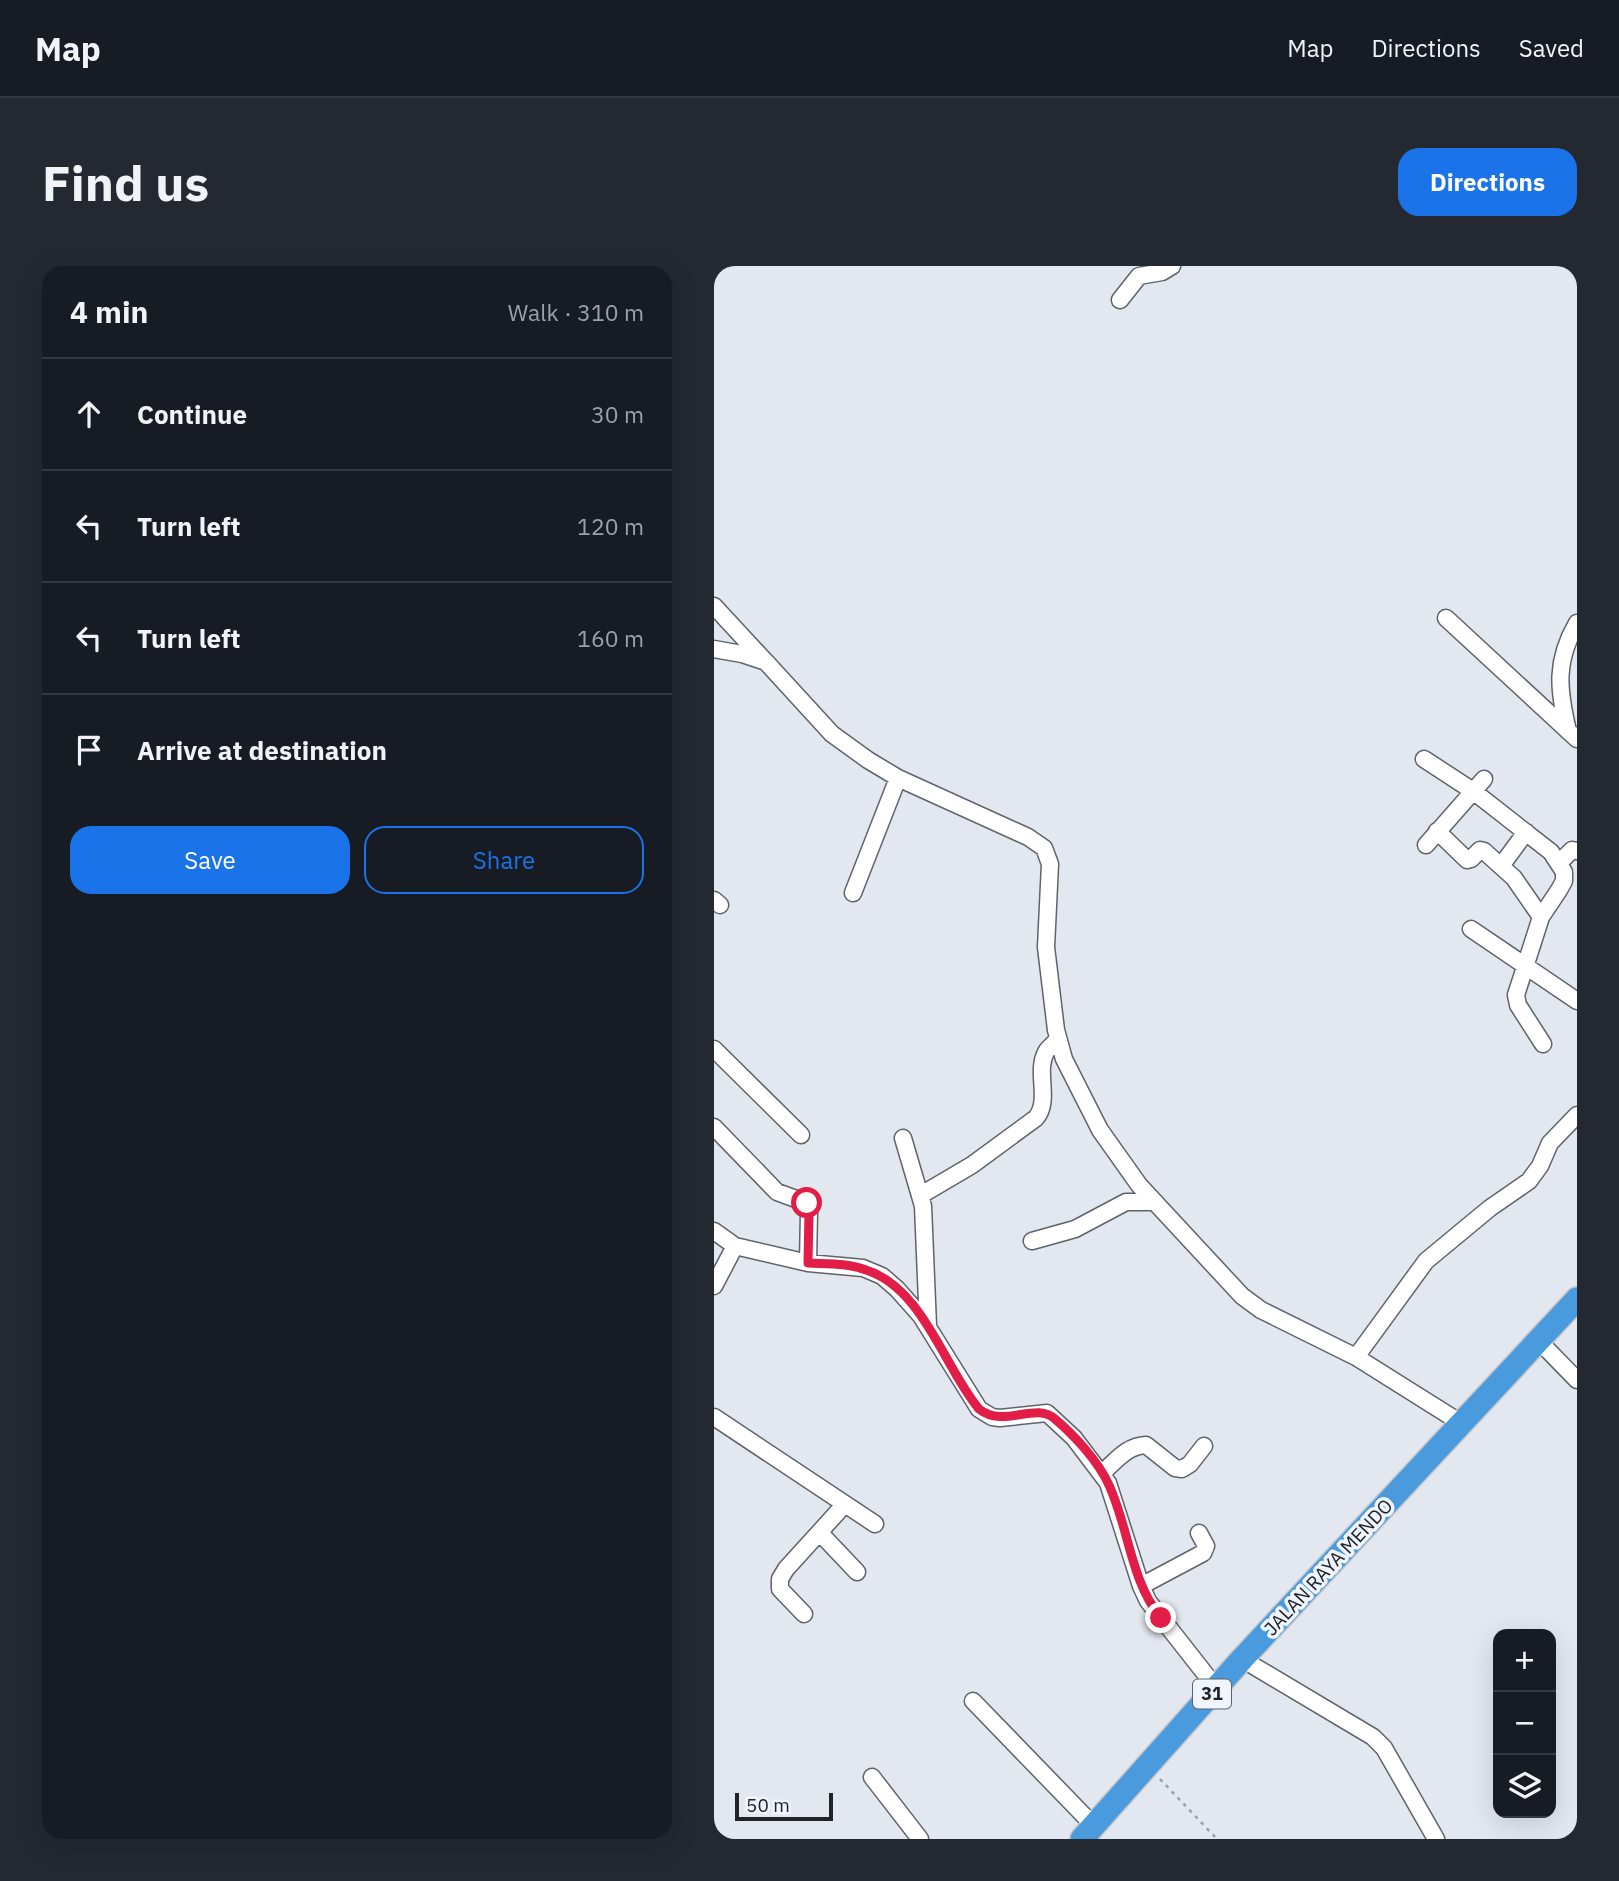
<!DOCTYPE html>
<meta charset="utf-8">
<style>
:root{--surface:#171b24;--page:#242831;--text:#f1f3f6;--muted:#9ea1a6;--line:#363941;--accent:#1a73e8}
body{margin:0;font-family:"IBM Plex Sans",sans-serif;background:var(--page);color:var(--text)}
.controls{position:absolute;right:21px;bottom:21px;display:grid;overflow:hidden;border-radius:14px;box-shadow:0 7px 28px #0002}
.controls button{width:63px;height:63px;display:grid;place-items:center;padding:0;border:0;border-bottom:2px solid var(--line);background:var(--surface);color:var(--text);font:35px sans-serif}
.scale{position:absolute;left:21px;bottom:18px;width:98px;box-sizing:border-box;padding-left:7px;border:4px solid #212326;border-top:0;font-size:19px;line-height:24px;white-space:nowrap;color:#212326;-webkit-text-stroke:5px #eff4fd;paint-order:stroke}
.stop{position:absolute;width:21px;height:21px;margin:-16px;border:5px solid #e11d48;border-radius:50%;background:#fff}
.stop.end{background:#e11d48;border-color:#fff;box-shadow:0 2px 7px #0008}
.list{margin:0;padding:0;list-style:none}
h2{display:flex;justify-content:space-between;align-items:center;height:91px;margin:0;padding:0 28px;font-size:30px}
h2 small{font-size:23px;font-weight:400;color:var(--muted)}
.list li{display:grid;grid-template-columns:46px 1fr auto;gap:21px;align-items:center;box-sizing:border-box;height:112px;padding:0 28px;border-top:2px solid var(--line)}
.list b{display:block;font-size:26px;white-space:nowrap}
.list em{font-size:23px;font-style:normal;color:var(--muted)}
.actions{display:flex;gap:14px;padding:21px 28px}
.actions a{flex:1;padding:16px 0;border:2px solid var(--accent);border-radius:21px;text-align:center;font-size:24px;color:var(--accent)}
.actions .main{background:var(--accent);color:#fff}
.icon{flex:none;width:38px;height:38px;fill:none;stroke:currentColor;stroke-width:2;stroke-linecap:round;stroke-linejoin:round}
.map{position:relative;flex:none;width:863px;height:1573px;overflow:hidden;border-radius:21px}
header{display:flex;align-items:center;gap:42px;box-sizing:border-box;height:98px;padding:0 35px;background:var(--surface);border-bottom:2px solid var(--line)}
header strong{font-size:33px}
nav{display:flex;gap:38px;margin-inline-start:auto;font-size:24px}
.intro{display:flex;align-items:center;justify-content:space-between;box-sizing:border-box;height:168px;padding:0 42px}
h1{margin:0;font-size:49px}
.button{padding:18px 32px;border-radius:21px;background:var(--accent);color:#fff;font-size:24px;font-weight:700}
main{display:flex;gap:42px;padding:0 42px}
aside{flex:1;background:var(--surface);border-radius:21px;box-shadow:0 7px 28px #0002}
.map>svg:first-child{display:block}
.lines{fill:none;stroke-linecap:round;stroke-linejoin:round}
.minor-casing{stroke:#5f636b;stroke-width:19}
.highway-casing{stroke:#c5c6c7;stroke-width:26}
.path{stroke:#9b9fa5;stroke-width:2.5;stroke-dasharray:3.5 5;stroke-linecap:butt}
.minor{stroke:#fff;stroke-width:16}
.highway{stroke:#499bdd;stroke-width:23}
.route{stroke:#e11d48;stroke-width:9}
.labels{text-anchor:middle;stroke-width:7;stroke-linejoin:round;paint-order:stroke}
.shield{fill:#eff4fd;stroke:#5f6266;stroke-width:2}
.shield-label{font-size:18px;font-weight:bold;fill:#212326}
.street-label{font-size:19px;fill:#212326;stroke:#eff4fd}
</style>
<header>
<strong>Map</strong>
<nav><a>Map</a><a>Directions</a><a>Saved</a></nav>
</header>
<div class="intro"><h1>Find us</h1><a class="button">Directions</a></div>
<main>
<aside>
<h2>4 min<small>Walk · 310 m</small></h2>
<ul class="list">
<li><svg class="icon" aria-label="ahead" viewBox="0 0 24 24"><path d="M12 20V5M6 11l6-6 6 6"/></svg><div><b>Continue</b></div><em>30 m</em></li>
<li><svg class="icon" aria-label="left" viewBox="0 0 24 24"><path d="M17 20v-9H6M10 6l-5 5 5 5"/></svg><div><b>Turn left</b></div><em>120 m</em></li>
<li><svg class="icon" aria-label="left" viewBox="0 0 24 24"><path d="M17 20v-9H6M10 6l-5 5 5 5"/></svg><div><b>Turn left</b></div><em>160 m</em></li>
<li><svg class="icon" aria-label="arrive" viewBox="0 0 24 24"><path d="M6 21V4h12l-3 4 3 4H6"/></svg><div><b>Arrive at destination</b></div></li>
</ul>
<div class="actions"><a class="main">Save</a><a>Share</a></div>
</aside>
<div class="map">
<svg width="863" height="1573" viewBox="0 0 863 1573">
<rect width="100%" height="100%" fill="#e2e7f0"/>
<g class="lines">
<g class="minor-casing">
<path id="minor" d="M406,34L425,10L448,6L458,0
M0,340L51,395
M732,352L863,473
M0,383L28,388L52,396L118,468L154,494L184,512L314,571L330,582L336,598L332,681L342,764L350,793L386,864L425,919L528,1030L547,1044L642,1091L747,1157
M854,465C844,423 841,395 863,357
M710,493L759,525L819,572L837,586L850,606V615L845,624L827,651L802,729L804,739L829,778
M723,565L753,594L757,593L766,584L770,585L800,612L827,651
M712,579L770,513
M846,596L858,584L863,585
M787,600L812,566
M139,627L184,512
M0,634L6,639
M757,663L863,735
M0,783L87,869
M0,861L63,926L93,937L95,946L94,997
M189,872L209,940L214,1060
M207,929L258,899L322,852C337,834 321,806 332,786C334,782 340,778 343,774
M0,965L21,980L94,997L149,1002L168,1010L183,1023L207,1050L265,1143L278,1151L286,1152L333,1147L360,1172L394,1217L427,1320L434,1335L503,1423
M318,975L361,963L412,936H441
M0,1020L21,980
M824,1074L863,1114
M642,1091L712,995L776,942L815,915L826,900L836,877L863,849
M0,1151L161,1258
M388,1207C402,1195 412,1180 432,1179L461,1202L468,1203L476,1198L490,1180
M106,1267L143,1306
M427,1320L489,1287L492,1280L485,1267
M90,1348L66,1323V1313L72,1303L131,1238
M528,1393L659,1471L670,1482L722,1573
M259,1435L380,1560
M158,1511L206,1573"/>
</g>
<g class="highway-casing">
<path id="highway" d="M368,1573L528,1393L863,1033"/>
</g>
<path class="path" d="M446,1513L503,1573"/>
<use href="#minor" class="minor"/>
<use href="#highway" class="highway"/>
</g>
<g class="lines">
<path class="route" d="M93,937L95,946L94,997C113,998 134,997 152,1004C209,1022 230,1101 265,1143C290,1163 322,1135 341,1153C361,1170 384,1195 395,1219C415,1262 416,1314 447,1352"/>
</g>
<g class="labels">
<rect class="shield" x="479" y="1413.5" width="38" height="29" rx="5"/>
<g class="shield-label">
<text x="498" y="1434">31</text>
</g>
<g class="street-label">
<text transform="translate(614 1301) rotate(-47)" y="7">JALAN RAYA MENDO</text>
</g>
</g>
</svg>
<div class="controls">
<button>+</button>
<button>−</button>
<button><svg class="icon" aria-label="layers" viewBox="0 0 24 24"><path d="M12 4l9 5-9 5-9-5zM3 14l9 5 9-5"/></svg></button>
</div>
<div class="scale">50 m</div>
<div class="stop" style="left:93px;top:937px"></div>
<div class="stop end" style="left:447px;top:1352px"></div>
</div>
</main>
